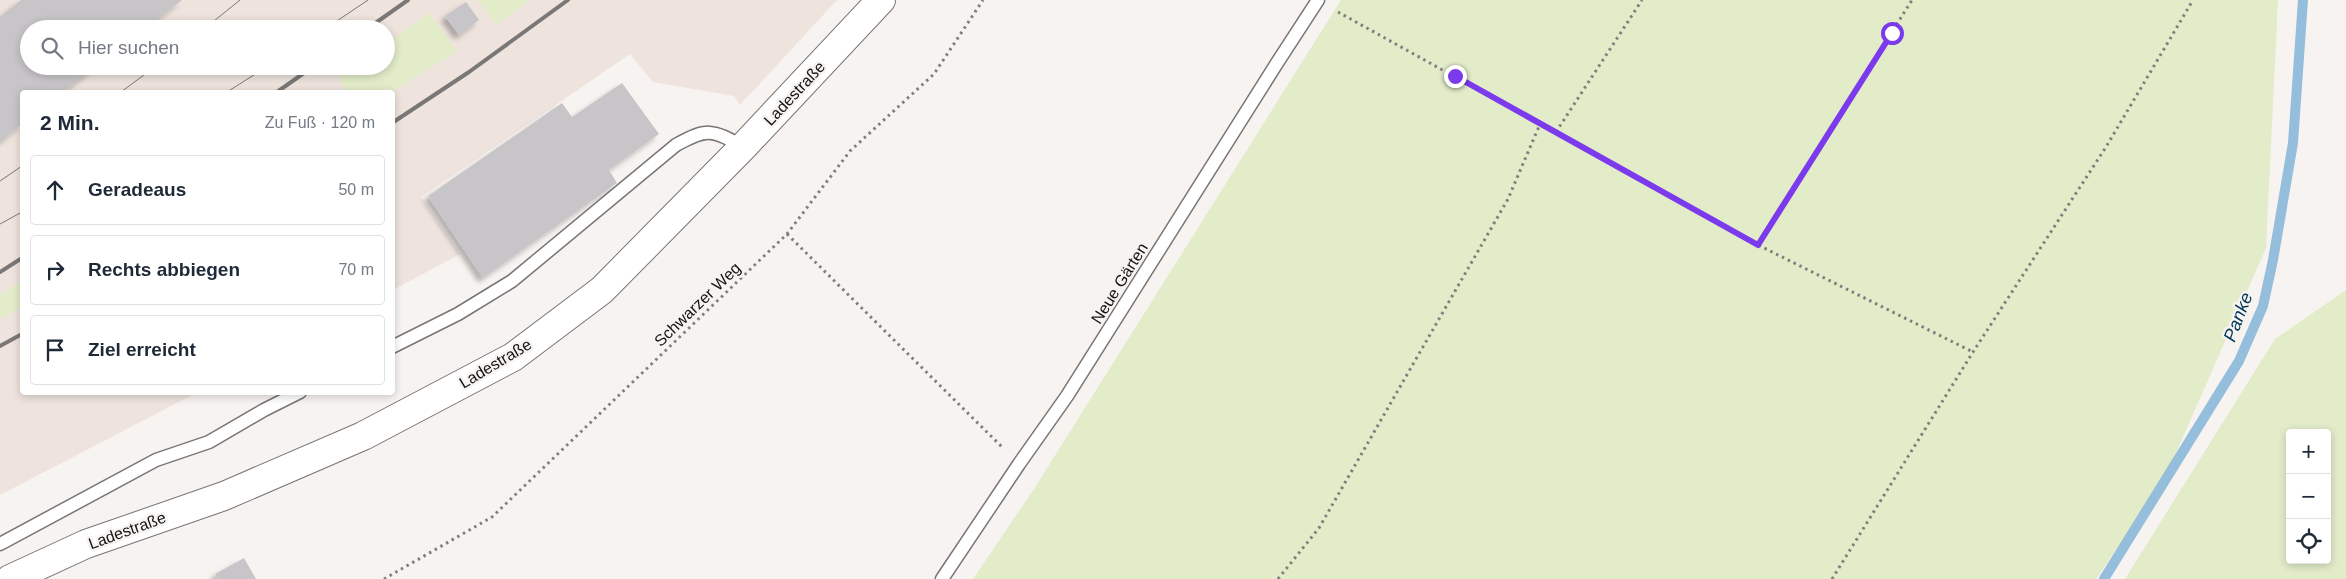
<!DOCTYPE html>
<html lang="de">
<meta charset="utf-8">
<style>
:root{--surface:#fff;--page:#f2f2f3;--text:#1f2937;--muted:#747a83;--line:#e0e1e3}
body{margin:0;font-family:Helvetica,sans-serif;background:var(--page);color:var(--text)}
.controls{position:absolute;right:15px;bottom:15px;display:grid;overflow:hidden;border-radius:5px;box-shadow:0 2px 8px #0003}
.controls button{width:45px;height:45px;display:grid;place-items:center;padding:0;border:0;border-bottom:1px solid var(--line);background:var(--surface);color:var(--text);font:25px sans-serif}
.stop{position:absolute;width:15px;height:15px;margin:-11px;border:4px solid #7c3aed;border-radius:50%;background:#fff}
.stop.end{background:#7c3aed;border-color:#fff;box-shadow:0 1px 5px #0008}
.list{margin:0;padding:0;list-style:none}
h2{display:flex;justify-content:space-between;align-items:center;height:65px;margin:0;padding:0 20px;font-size:21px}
h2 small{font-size:16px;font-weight:400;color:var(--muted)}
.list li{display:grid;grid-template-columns:32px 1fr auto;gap:15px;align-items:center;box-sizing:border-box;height:70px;margin:0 10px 10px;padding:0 10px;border:1px solid var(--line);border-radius:5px}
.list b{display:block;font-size:19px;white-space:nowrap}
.list em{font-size:16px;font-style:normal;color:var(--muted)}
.icon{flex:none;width:28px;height:28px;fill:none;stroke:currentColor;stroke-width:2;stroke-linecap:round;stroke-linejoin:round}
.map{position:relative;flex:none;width:2346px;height:579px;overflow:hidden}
.search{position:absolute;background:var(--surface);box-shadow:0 2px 8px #0003;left:20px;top:20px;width:375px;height:55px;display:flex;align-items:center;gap:12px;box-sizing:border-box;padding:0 18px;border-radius:28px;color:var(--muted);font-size:19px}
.panel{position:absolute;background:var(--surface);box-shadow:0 2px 8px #0003;left:20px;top:90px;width:375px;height:305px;border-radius:5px}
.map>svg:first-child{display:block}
.built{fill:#eee3dd;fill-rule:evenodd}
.green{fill:#e2ecc9;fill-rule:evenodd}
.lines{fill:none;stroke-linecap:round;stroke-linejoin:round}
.stream{stroke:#94bedb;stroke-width:10}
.building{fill:#c8c5c8;filter:url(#shadow)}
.lane-casing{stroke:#797574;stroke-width:15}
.secondary-casing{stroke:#797574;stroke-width:30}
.path{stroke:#817e7d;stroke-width:3;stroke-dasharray:2.5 4;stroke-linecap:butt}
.lane{stroke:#fff;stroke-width:12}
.secondary{stroke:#fff;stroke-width:28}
.tram{stroke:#7a7876;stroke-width:1}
.rail{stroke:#7a7876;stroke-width:4}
.route{stroke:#7c3aed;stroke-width:6}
.labels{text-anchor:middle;stroke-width:5;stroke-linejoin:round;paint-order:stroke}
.street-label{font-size:16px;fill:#151413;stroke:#f7f3f1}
.water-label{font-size:18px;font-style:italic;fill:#003855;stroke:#f7f3f1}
</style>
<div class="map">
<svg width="2346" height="579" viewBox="0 0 2346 579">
<defs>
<filter id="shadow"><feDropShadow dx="-4.5" dy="4.5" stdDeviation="2.5" flood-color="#0004"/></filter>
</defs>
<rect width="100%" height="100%" fill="#f7f3f1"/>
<path class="built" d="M0,0H837L740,105L734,96L653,82L630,54L421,197L460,254L393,290L392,92H22V392L196,393L0,495ZM29,29H386V66H29Z"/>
<path class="green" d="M478,0H529L496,25Z
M1341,0H2278L2266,248L2165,478L2096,579H973L1034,489Z
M429,13L457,51L392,92H348L338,78L355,66H386V44Z
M22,281V307L0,319V295Z
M2346,290V579H2125L2275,339ZM2290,433H2327V560H2290Z"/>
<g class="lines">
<path class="stream" d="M2104,579L2239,361L2263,306L2273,260L2293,143L2303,0"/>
</g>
<path class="building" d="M21,0H182L145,29H29V66H97L63,92H22V124L0,142V17Z
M466,2L479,20L459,35L445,16Z
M622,83L659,134L609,170L617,183L483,278L428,196L562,103L572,117Z
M244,558L256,579H218L215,574Z"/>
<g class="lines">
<g class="lane-casing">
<path id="lane" d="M392,347L458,314L512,281L676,145C707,128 712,129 743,147
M0,544L156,460L209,442L264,410L300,392
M942,579L1019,464L1067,396L1277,63L1318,0"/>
</g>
<g class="secondary-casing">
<path id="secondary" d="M10,579L86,544L224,496L363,436L513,357L602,290L743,147L881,0"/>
</g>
<path class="path" d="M1338,12L1758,245L1973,352
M1556,132L1642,0
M787,234L1003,448
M1758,245L1912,0
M384,579L492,517L787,234L850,151L934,74L983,0
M1278,579L1319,528L1420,352L1508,199L1540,124
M1832,579L1973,352L2106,147L2193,0"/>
<use href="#lane" class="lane"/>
<use href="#secondary" class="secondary"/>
<path class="tram" d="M204,29L240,0
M325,29L368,0
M121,92L156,66
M227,92L268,66
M0,181L22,166
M0,224L22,212"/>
<path class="rail" d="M367,29L408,0
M277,92L314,66
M392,123L469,72L568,0
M0,272L22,258
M0,346L22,334"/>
</g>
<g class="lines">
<path class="route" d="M1455,76L1758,245L1892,33"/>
</g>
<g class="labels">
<g class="street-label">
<text transform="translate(794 93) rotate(-47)" y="6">Ladestraße</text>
<text transform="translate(1119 283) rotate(-58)" y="6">Neue Gärten</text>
<text transform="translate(697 304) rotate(-44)" y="6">Schwarzer Weg</text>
<text transform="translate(495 363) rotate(-31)" y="6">Ladestraße</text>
<text transform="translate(127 530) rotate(-20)" y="6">Ladestraße</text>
</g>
<g class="water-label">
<text transform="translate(2238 317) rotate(-69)" y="6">Panke</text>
</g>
</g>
</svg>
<div class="controls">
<button>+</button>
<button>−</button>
<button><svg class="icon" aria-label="locate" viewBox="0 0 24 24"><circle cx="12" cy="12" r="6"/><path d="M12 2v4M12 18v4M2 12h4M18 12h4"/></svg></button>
</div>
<div class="stop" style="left:1892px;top:33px"></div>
<div class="stop end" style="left:1455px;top:76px"></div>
<div class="search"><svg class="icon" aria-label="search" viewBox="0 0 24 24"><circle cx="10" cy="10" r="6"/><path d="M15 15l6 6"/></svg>Hier suchen</div>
<section class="panel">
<h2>2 Min.<small>Zu Fuß · 120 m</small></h2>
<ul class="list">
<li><svg class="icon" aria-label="ahead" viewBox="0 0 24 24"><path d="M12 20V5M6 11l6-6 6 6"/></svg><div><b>Geradeaus</b></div><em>50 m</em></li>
<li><svg class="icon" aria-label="right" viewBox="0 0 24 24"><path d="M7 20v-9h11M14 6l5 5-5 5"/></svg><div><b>Rechts abbiegen</b></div><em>70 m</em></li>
<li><svg class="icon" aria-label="arrive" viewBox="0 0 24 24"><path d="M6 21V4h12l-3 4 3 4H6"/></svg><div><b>Ziel erreicht</b></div></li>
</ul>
</section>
</div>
